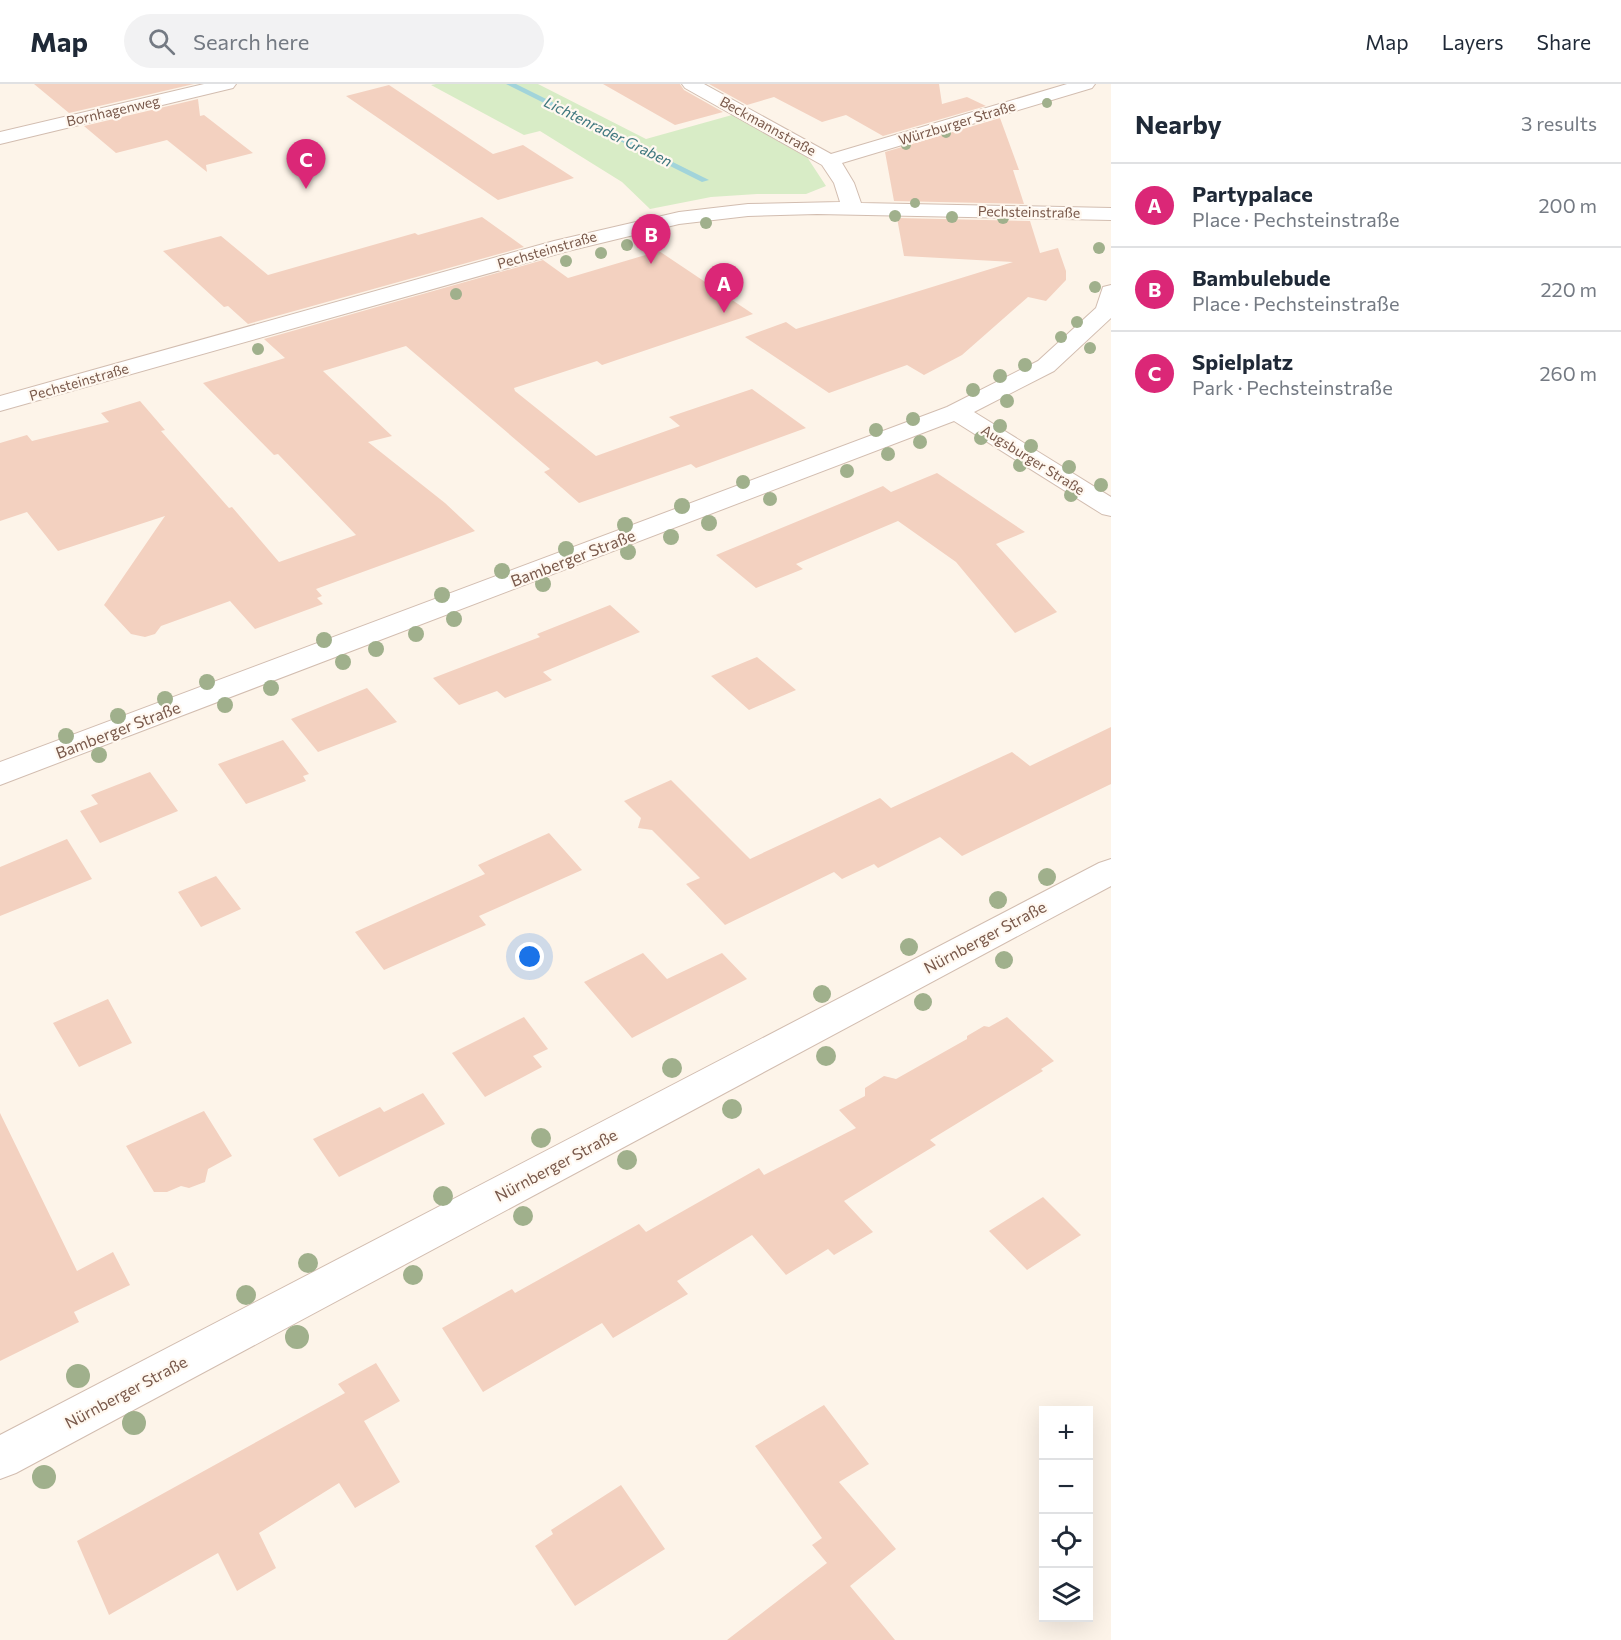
<!DOCTYPE html>
<meta charset="utf-8">
<style>
:root{--surface:#fff;--page:#f2f2f3;--text:#1f2937;--muted:#747a83;--line:#e0e1e3;--accent:#db2777}
body{margin:0;font-family:Commissioner,sans-serif;background:var(--page);color:var(--text)}
.controls{position:absolute;right:18px;bottom:18px;display:grid;overflow:hidden;border-radius:0px;box-shadow:0 6px 24px #0002}
.controls button{width:54px;height:54px;display:grid;place-items:center;padding:0;border:0;border-bottom:2px solid var(--line);background:var(--surface);color:var(--text);font:30px sans-serif}
.you{position:absolute;left:530px;top:873px;width:21px;height:21px;margin:-15px;border:4px solid #fff;border-radius:50%;background:#1a73e8;box-shadow:0 0 0 9px #1a73e833}
.badge{display:grid;place-items:center;width:39px;height:39px;border-radius:50%;background:var(--accent);color:#fff;font-size:20px;font-weight:700}
.pin{position:absolute;translate:-50% -50px;filter:drop-shadow(0 2px 3px #0008)}
.pin::after{content:'';position:absolute;top:32px;width:21px;height:18px;background:inherit;clip-path:polygon(0 0,100% 0,50% 100%)}
.list{margin:0;padding:0;list-style:none}
h2{display:flex;justify-content:space-between;align-items:center;height:78px;margin:0;padding:0 24px;font-size:26px}
h2 small{font-size:20px;font-weight:400;color:var(--muted)}
.list li{display:grid;grid-template-columns:39px 1fr auto;gap:18px;align-items:center;box-sizing:border-box;height:84px;padding:0 24px;border-top:2px solid var(--line)}
.list b{display:block;font-size:22px;white-space:nowrap}
.list p{margin:0;font-size:20px;white-space:nowrap;color:var(--muted)}
.list em{font-size:20px;font-style:normal;color:var(--muted)}
.icon{flex:none;width:33px;height:33px;fill:none;stroke:currentColor;stroke-width:2;stroke-linecap:round;stroke-linejoin:round}
.map{position:relative;flex:none;width:1111px;height:1556px;overflow:hidden}
header{display:flex;align-items:center;gap:36px;box-sizing:border-box;height:84px;padding:0 30px;background:var(--surface);border-bottom:2px solid var(--line)}
header strong{font-size:28px}
nav{display:flex;gap:33px;margin-inline-start:auto;font-size:21px}
.search{width:420px;height:54px;background:var(--page);display:flex;align-items:center;gap:15px;box-sizing:border-box;padding:0 21px;border-radius:33px;color:var(--muted);font-size:22px}
main{display:flex}
aside{flex:1;background:var(--surface)}
.map>svg:first-child{display:block}
.green{fill:#d8ecc6}
.lines{fill:none;stroke-linecap:round;stroke-linejoin:round}
.stream{fill:#a2d4da;fill-rule:evenodd}
.building{fill:#f3d1c0}
.street-casing{stroke:#d2bdb0;stroke-width:2}
.street{fill:#fff;fill-rule:evenodd}
.tree{fill:#a0b08c}
.labels{text-anchor:middle;stroke-width:4.5;stroke-linejoin:round;paint-order:stroke}
.far-street-label{font-size:14px;fill:#79594b;stroke:#fff8f0}
.far-water-label{font-size:15px;font-style:italic;fill:#3e777e;stroke:#fff8f0}
.street-label{font-size:16px;fill:#79594b;stroke:#fff8f0}
</style>
<header>
<strong>Map</strong>
<div class="search"><svg class="icon" aria-label="search" viewBox="0 0 24 24"><circle cx="10" cy="10" r="6"/><path d="M15 15l6 6"/></svg>Search here</div>
<nav><a>Map</a><a>Layers</a><a>Share</a></nav>
</header>
<main>
<div class="map">
<svg width="1111" height="1556" viewBox="0 0 1111 1556">
<rect width="100%" height="100%" fill="#fdf4e9"/>
<path class="green" d="M436,0H538L646,55L732,31L807,73L826,102L806,110H757L711,113L650,125L622,98L540,47L524,51L431,1Z"/>
<g class="lines">
<path class="stream" d="M506,0H516L709,96L702,98Z"/>
</g>
<path class="building" d="M34,0H194L69,29Z
M603,0H680L684,6L723,28L675,41Z
M709,0H939L942,20L967,13L986,22L883,52L846,31L822,38L774,13L747,21Z
M389,1L493,70L523,61L574,94L498,116L346,12Z
M198,15L200,32L204,31L253,69L206,81L207,88L167,56L116,69L84,42Z
M1000,34L1019,86H1013L1024,120L894,117L885,68Z
M482,133L524,163L248,240L228,222L224,223L163,167L221,152L268,191L415,149L418,151Z
M897,134L1030,137L1040,169L1058,164L1066,187V196L1046,217L1028,213L962,271L924,291L907,281L829,309L745,253L786,238L796,245L1013,178L904,172Z
M659,167L753,230L602,281L597,277L514,304L515,307L596,372L680,342L669,333L752,305L806,344L696,384L691,380L579,419L544,388L550,385L406,262L323,287L392,352L368,358L445,419L475,447L316,505L322,512L317,514L323,520L255,545L230,517L161,542L155,550L145,553L131,550L104,521L165,432L58,467L27,428L0,437V359L27,351L32,357L109,338L101,329L140,317L165,346L161,347L229,424L232,423L279,478L356,451L278,370L274,371L203,299L285,274L264,255L543,176L568,194Z
M937,389L1025,448L996,460L1057,528L1015,549L956,478L898,437L796,480L803,485L756,504L716,471L883,402L891,408Z
M610,521L640,548L543,588L552,596L505,614L497,607L459,621L433,594L540,553L537,550Z
M757,573L796,606L749,626L711,592Z
M367,604L397,638L318,668L291,635Z
M1111,643V700L962,772L940,753L878,784L874,780L842,795L834,788L725,841L686,800L700,794L652,746L638,744L641,734L624,717L671,696L750,775L880,714L891,724L1012,668L1030,682Z
M283,656L309,690L303,692L306,697L246,720L218,680Z
M150,688L178,727L100,759L80,727L98,720L91,711Z
M549,749L582,786L479,832L486,841L384,886L355,848L485,790L478,781Z
M67,755L92,795L0,832V783Z
M216,792L241,825L201,843L178,808Z
M643,869L667,895L722,869L747,895L632,954L584,898Z
M108,915L132,959L79,983L53,939Z
M524,933L548,965L533,972L542,983L485,1013L452,969Z
M1007,933L1054,977L1041,985L1043,987L930,1056L936,1061L844,1117L873,1148L834,1171L828,1165L786,1191L752,1151L677,1197L688,1210L613,1254L602,1239L483,1308L442,1244L512,1205L515,1209L639,1140L646,1148L759,1084L764,1091L856,1044L839,1026L865,1012V1004L884,992L896,995L967,955V952L984,942L989,943Z
M423,1009L445,1040L339,1093L313,1055L380,1023L384,1028Z
M204,1027L232,1072L208,1085L205,1098L189,1104L181,1102L167,1108H154L126,1062Z
M0,1029L77,1187L113,1168L130,1201L74,1228L79,1238L0,1277Z
M1043,1113L1081,1151L1027,1186L989,1147Z
M376,1279L400,1317L364,1337L400,1398L355,1424L339,1399L259,1449L276,1484L237,1507L218,1469L109,1531L77,1457L345,1309L338,1300Z
M824,1321L869,1380L839,1398L896,1465L850,1502L895,1556H727L827,1479L812,1461L822,1454L755,1362Z
M621,1401L665,1465L575,1522L535,1462L553,1450L551,1446Z"/>
<g class="lines">
<g class="street-casing">
<path id="street" d="M204,0H236L233,4L0,60V48Z
M682,0H704L831,70L1067,0H1095L1092,4L842,79L854,99L861,119L1111,124V136L817,130L748,132L679,140L568,167L0,327V312L554,157L679,128L748,120L840,118L834,99L822,81L685,4Z
M1111,201V234L1054,287L974,328L1111,413V432L1102,430L954,337L0,701V678L947,323L1038,277L1096,224L1103,203Z
M1111,775V802L16,1389L0,1395V1351L1099,779Z"/>
</g>
<use href="#street" class="street"/>
</g>
<g class="tree">
<circle cx="1047" cy="19" r="5"/>
<circle cx="946" cy="49" r="5"/>
<circle cx="906" cy="61" r="5"/>
<circle cx="915" cy="119" r="5"/>
<circle cx="895" cy="132" r="6"/>
<circle cx="952" cy="133" r="6"/>
<circle cx="1003" cy="134" r="6"/>
<circle cx="706" cy="139" r="6"/>
<circle cx="627" cy="161" r="6"/>
<circle cx="1099" cy="164" r="6"/>
<circle cx="601" cy="169" r="6"/>
<circle cx="566" cy="177" r="6"/>
<circle cx="1095" cy="203" r="6"/>
<circle cx="456" cy="210" r="6"/>
<circle cx="1077" cy="238" r="6"/>
<circle cx="1061" cy="253" r="6"/>
<circle cx="1090" cy="264" r="6"/>
<circle cx="258" cy="265" r="6"/>
<circle cx="1025" cy="281" r="7"/>
<circle cx="1000" cy="292" r="7"/>
<circle cx="973" cy="306" r="7"/>
<circle cx="1007" cy="317" r="7"/>
<circle cx="913" cy="335" r="7"/>
<circle cx="1000" cy="342" r="7"/>
<circle cx="876" cy="346" r="7"/>
<circle cx="981" cy="354" r="7"/>
<circle cx="920" cy="358" r="7"/>
<circle cx="1031" cy="362" r="7"/>
<circle cx="888" cy="370" r="7"/>
<circle cx="1020" cy="381" r="7"/>
<circle cx="1069" cy="383" r="7"/>
<circle cx="847" cy="387" r="7"/>
<circle cx="743" cy="398" r="7"/>
<circle cx="1101" cy="401" r="7"/>
<circle cx="1071" cy="411" r="7"/>
<circle cx="770" cy="415" r="7"/>
<circle cx="682" cy="422" r="8"/>
<circle cx="709" cy="439" r="8"/>
<circle cx="625" cy="441" r="8"/>
<circle cx="671" cy="453" r="8"/>
<circle cx="566" cy="465" r="8"/>
<circle cx="628" cy="468" r="8"/>
<circle cx="502" cy="487" r="8"/>
<circle cx="543" cy="500" r="8"/>
<circle cx="442" cy="511" r="8"/>
<circle cx="454" cy="535" r="8"/>
<circle cx="416" cy="550" r="8"/>
<circle cx="324" cy="556" r="8"/>
<circle cx="376" cy="565" r="8"/>
<circle cx="343" cy="578" r="8"/>
<circle cx="207" cy="598" r="8"/>
<circle cx="271" cy="604" r="8"/>
<circle cx="165" cy="615" r="8"/>
<circle cx="225" cy="621" r="8"/>
<circle cx="118" cy="632" r="8"/>
<circle cx="66" cy="652" r="8"/>
<circle cx="99" cy="671" r="8"/>
<circle cx="1047" cy="793" r="9"/>
<circle cx="998" cy="816" r="9"/>
<circle cx="909" cy="863" r="9"/>
<circle cx="1004" cy="876" r="9"/>
<circle cx="822" cy="910" r="9"/>
<circle cx="923" cy="918" r="9"/>
<circle cx="826" cy="972" r="10"/>
<circle cx="672" cy="984" r="10"/>
<circle cx="732" cy="1025" r="10"/>
<circle cx="541" cy="1054" r="10"/>
<circle cx="627" cy="1076" r="10"/>
<circle cx="443" cy="1112" r="10"/>
<circle cx="523" cy="1132" r="10"/>
<circle cx="308" cy="1179" r="10"/>
<circle cx="413" cy="1191" r="10"/>
<circle cx="246" cy="1211" r="10"/>
<circle cx="297" cy="1253" r="12"/>
<circle cx="78" cy="1292" r="12"/>
<circle cx="134" cy="1339" r="12"/>
<circle cx="44" cy="1393" r="12"/>
</g>
<g class="labels">
<g class="far-street-label">
<text transform="translate(113 27) rotate(-13)" y="5">Bornhagenweg</text>
<text transform="translate(957 39) rotate(-17)" y="5">Würzburger Straße</text>
<text transform="translate(768 42) rotate(29)" y="5">Beckmannstraße</text>
<text transform="translate(1029 128) rotate(1)" y="5">Pechsteinstraße</text>
<text transform="translate(547 166) rotate(-16)" y="5">Pechsteinstraße</text>
<text transform="translate(79 298) rotate(-16)" y="5">Pechsteinstraße</text>
<text transform="translate(1033 376) rotate(32)" y="5">Augsburger Straße</text>
</g>
<g class="far-water-label">
<text transform="translate(608 48) rotate(26)" y="5">Lichtenrader Graben</text>
</g>
<g class="street-label">
<text transform="translate(573 474) rotate(-21)" y="6">Bamberger Straße</text>
<text transform="translate(118 646) rotate(-21)" y="6">Bamberger Straße</text>
<text transform="translate(985 853) rotate(-28)" y="6">Nürnberger Straße</text>
<text transform="translate(556 1081) rotate(-28)" y="6">Nürnberger Straße</text>
<text transform="translate(126 1308) rotate(-28)" y="6">Nürnberger Straße</text>
</g>
</g>
</svg>
<div class="controls">
<button>+</button>
<button>−</button>
<button><svg class="icon" aria-label="locate" viewBox="0 0 24 24"><circle cx="12" cy="12" r="6"/><path d="M12 2v4M12 18v4M2 12h4M18 12h4"/></svg></button>
<button><svg class="icon" aria-label="layers" viewBox="0 0 24 24"><path d="M12 4l9 5-9 5-9-5zM3 14l9 5 9-5"/></svg></button>
</div>
<div class="you"></div>
<div class="pin badge" style="left:724px;top:229px">A</div>
<div class="pin badge" style="left:651px;top:180px">B</div>
<div class="pin badge" style="left:306px;top:105px">C</div>
</div>
<aside>
<h2>Nearby<small>3 results</small></h2>
<ul class="list">
<li><span class="badge">A</span><div><b>Partypalace</b><p>Place · Pechsteinstraße</p></div><em>200 m</em></li>
<li><span class="badge">B</span><div><b>Bambulebude</b><p>Place · Pechsteinstraße</p></div><em>220 m</em></li>
<li><span class="badge">C</span><div><b>Spielplatz</b><p>Park · Pechsteinstraße</p></div><em>260 m</em></li>
</ul>
</aside>
</main>
